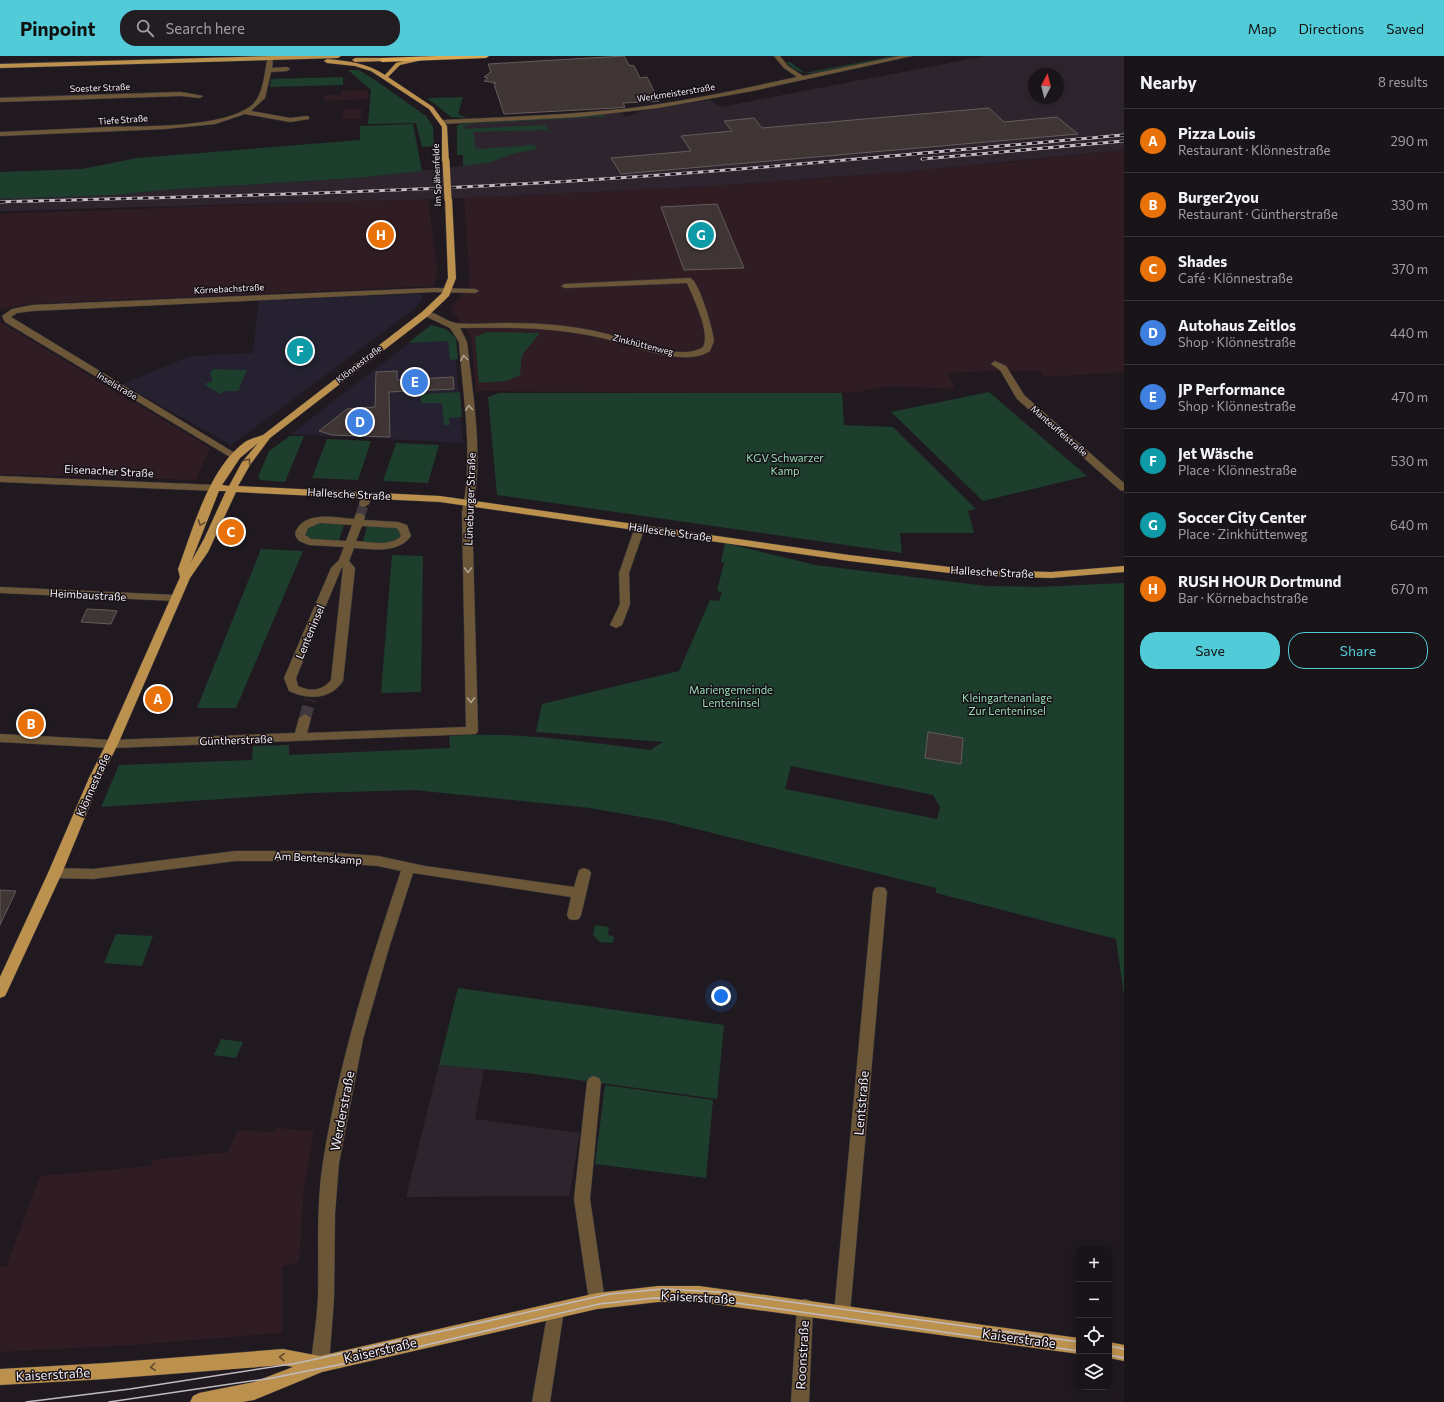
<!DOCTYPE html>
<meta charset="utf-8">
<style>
:root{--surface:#181418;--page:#211d21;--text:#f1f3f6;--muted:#9f9ea2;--line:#363337;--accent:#52cbd8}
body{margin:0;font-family:Commissioner,sans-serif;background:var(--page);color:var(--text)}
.controls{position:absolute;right:12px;bottom:12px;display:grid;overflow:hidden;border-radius:8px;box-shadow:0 2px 10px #0003}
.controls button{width:36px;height:36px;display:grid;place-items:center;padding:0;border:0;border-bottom:1px solid var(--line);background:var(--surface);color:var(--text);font:20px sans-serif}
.compass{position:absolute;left:1028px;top:12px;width:36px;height:36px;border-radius:50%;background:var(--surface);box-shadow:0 2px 10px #0003;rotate:7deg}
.you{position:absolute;left:721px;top:940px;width:14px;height:14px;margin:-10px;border:3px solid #fff;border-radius:50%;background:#1a73e8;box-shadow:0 0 0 6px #1a73e833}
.badge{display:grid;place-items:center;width:26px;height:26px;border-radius:50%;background:var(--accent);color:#fff;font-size:13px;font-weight:700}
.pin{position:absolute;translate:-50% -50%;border:2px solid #fff;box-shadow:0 1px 4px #0006}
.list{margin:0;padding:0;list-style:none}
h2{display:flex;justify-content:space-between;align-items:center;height:52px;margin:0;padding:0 16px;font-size:17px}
h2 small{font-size:13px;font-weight:400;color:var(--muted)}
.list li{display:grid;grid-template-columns:26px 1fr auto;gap:12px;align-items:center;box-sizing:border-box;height:64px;padding:0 16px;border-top:1px solid var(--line)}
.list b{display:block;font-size:15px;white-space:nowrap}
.list p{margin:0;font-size:13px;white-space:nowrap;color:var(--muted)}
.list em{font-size:13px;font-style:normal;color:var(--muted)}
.actions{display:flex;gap:8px;padding:12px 16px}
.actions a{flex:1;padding:9px 0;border:1px solid var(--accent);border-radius:16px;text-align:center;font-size:14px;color:var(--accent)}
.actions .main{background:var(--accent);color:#111}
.icon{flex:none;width:22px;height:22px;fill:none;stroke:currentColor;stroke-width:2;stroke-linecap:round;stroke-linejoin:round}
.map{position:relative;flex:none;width:1124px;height:1346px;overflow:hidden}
header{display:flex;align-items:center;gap:24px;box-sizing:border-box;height:56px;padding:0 20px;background:var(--accent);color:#111}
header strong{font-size:19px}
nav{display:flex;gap:22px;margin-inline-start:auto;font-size:14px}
.search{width:280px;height:36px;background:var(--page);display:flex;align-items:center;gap:10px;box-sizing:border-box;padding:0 14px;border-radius:16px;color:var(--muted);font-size:15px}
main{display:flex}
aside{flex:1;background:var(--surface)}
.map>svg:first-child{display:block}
.commercial{fill:#252131}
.industrial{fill:#301d23}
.built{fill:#2e242e;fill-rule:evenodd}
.green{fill:#1d3d2d;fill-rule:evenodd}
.building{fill:#3f3534;stroke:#655b5a}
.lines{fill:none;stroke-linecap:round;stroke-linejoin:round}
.minor-tunnel-far1{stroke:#403a40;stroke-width:10;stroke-dasharray:10 4.5;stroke-linecap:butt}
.minor-tunnel{stroke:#403a40;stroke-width:12;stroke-dasharray:12 6;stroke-linecap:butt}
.minor-casing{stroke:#3d383d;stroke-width:1}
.major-casing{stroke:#3d383d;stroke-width:1}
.highway-casing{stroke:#3d383d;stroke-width:1}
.minor{fill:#6b5738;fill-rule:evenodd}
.major{fill:#bc904d;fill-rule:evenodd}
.highway{fill:#dca755;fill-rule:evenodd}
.tram{stroke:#c0bbc0;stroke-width:1.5}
.rail-casing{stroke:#c0bbc0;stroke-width:3}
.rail{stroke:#171117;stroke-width:2;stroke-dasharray:5.5;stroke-linecap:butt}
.major-bridge-casing{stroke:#3d383d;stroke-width:8;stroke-linecap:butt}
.major-bridge{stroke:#bc904d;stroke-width:7}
.oneway{stroke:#aea295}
.oneway2{stroke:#614a2f}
.labels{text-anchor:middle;stroke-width:3;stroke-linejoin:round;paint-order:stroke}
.far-street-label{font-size:9px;fill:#f2eef2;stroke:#171117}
.park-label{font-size:11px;fill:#98ddb8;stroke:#171117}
.street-label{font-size:11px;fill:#f2eef2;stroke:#171117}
.near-street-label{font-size:13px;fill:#f2eef2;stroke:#171117}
</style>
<header>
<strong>Pinpoint</strong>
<div class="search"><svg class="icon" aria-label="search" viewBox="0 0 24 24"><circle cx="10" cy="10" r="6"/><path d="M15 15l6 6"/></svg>Search here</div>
<nav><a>Map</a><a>Directions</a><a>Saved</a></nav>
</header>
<main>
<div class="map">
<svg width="1124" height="1346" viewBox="0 0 1124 1346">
<rect width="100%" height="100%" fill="#201a20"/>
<path class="commercial" d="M416,238L422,239V244L414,253L231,389L123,328L191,300L253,297L259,245Z
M430,271L454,282L463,387L291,378Z"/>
<path class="industrial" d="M368,34V43L324,45V39H341V35Z
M344,53H362L360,63H342Z
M1124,94V316L1044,321L1040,315H991L947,317L956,333L890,330L858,336L806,338L476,335L471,281L451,253L470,228L464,142L714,130L826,122L1011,106Z
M428,142L437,215L434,230L26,248L0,254V158Z
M0,266L210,392L196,424L0,418Z
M276,1072L314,1075L304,1132L299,1206L282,1211V1277L132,1289L0,1296V1211H6L40,1120L151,1110L152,1104L228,1096L238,1074L274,1076Z"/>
<path class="built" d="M986,0H1124V94L913,115L714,130L464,142L0,155V143L113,139L177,133L357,122L463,110V99H457V70L461,68L622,57L625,60L638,58L636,56L710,44L721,51ZM1034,18H1058V42H1034Z
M439,1009L484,1013L475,1063L580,1077L569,1140L406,1141Z"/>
<path class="green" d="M893,0L896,1L814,17C803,18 794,15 786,6H790L805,17Z
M348,14H359L375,24L426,60L433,71L434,90L422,91L416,67L368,68L371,34Z
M343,21V29L270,31L271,23Z
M463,41L458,58L467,62L451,61L427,42Z
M603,59L605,62L597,61L473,68L463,71V73L546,69L549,76L544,74L473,76L476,93L535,89L537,91L535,92L537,93L512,98L491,106L463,110V99H457V70L461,68Z
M413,68L422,115L357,122L177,133L113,139L0,143V116L82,113L137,102L360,84V70Z
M431,269L446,273L456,282L458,303L450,304L448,285L408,287Z
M487,276L540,277L522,299L520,319L507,325L479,327L475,281Z
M213,313L247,314L238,335H226L220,338L204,328L213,325L210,318Z
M460,336L462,361L449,362L450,369H444L442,347H421L420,338Z
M989,336L1087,420L983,445L891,356Z
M499,337H842L844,369L893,371L976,453L968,455L974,477H900L902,497L497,439L488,341Z
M290,380H304L285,426L260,424L258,421L269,395Z
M327,383L371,385L358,424L312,422Z
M396,387L439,389L428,427L383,425Z
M321,466L344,469L339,484C329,486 312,487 305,478C307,469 313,469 321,466Z
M367,470L397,472C402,476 402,478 400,483L385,488L365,487L363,485Z
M725,487L815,509L987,530L1038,531L1124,527V940L1116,883L936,837V832L664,765L590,752L414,734L312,737L101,751L119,709L252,704L253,690L289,689V699L450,692L449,680C515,675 584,686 650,694L663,686L536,676L542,648L679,615L710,544L719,545L722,536L717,535L724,507L721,506ZM791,710L933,739L940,751L937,763L785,733Z
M261,493L303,495L236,652H197Z
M392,499L423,500L421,636L381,637Z
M595,869L609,871L608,879L614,880L613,887L600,886L593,879Z
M116,878L153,880L142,910L104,907Z
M458,932L724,969L717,1043L527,1017L439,1009Z
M221,983L243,986L236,1002L214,999Z
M605,1029L713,1044L706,1122L595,1108Z"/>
<path class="building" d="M624,0L629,9L634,10L640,22L647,21L659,45L623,47L625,51L616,52L504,58L494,28L496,27L484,25L488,22L484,21L491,16L488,8Z
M989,52L1004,66L1057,61L1078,78L621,118L611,102L691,95L681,80L732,75L724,65L754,62L762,72Z
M717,148L744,212L684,214L661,151Z
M397,315V324L453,321L454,333L389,336L390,381L332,379L319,375L347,353L375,351L376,316Z
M87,553L107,554L117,555L111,568L81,566Z
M928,676L963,682L961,708L925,702Z
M0,834L16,835L0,869Z"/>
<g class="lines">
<path class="minor-tunnel-far1" d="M360,460L364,448"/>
<path class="minor-tunnel" d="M305,662L310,644"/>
<g class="minor-casing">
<path id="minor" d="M774,0H780L788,10L803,20L899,0H912L752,35L658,52L578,61L443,68L440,66L443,64C506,61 569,59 632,52C687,45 742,33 797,21L784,12Z
M270,3L273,5L272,12L287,11L290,13L287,15L271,16L265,42L251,55L290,62L307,60L309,61V63L290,66L245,58L215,68L165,73L0,80V76C37,74 73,73 110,71C147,70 221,72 251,50C263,40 264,20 267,5Z
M181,36L203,40L200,42L181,40L0,46V42Z
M690,222C699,224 713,274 714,285L710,295C687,310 645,294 621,287C568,271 514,271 460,272L467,286C473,341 484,401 472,456L478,675L476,678L112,692L0,686V678L112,684L295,677L299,662L305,658L311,662L307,677L466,671L462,456C474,401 463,342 459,286L450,272L421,258L422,256C434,253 445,266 456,267C471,269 489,267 504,267C538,267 573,269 607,278C630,284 682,306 703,291C711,277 693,241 687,227L565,232L561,230L565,228Z
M433,232L475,233L479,235L475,237L433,236L32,255L17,257L11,261L238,399L240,401L235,404L5,266L2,260L12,253L32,249Z
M995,305L1006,310L1024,339L1124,427V435L1120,434L1017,343L1000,314L991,308Z
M0,420L216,429L221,432L216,435L0,426Z
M367,436L372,439L369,448L364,451L360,450L359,448L362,439Z
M360,457L365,460L364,464L398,466L407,469L411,480C398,498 373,493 354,492L349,505L355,512L343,625C330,644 308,644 289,635L284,622L331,512L339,504L344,491L309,489L299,485L296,481C295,478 295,476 297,473C307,455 337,462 354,463L356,458ZM320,467L352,469L346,485L311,483L305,479L308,472ZM362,470L396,472L398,473L401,480C390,491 370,486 356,485ZM343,511L331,624C322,635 311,636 298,630L296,622L341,513Z
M640,468L645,471L629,517L630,548L622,569L616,572L610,569L620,548L619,517L635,471Z
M0,531L176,539L181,542L176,545L0,537Z
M235,795H309L378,800L425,810L574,831L579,814L584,812L589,814L591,817L581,859L579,863L574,864L569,863L567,859L571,841L413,817L388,895L363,983L339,1107L335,1157L334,1243L329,1308L326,1314L320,1316L314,1314L311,1308C313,1286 317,1264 318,1242C319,1197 316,1151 323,1106C339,1006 369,910 401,815L378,810L309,805H235L93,823L55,822L50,820L48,817L50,814L55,812L93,813Z
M880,831L885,832L887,836L850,1257L848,1263L842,1265L836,1263L834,1257L873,836L875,832Z
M594,1020L599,1022L601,1026L590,1143L605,1245L603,1251L597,1253L591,1251L589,1245L574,1143L587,1026L589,1022Z
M805,1243L811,1245L813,1251L809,1346H791L797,1251L799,1245Z
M556,1246L562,1248L564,1254L550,1346H532L548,1254L550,1248Z"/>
</g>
<g class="major-casing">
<path id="major" d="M274,0H341L338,2L0,12V8Z
M420,1L423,3L422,4L400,9L388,21L433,51L447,70L449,107L442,105V71L429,53L371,15L355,10L327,7L324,5L327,3C348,5 367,7 385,19L396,7Z
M382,2L385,4L384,5L355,6L352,4L355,2Z
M445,141L452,143L456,222L449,240L428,260L270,382L250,409L238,430L440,440L849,499L975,514L1051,516L1124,510V516L1051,522L975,520L849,505L440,446L236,436L208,496L190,522L118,688L101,722L62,817L7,936L5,940L0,942V921L48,817L89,722L106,688L180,521L178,513C193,473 209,412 245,386C250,383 257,381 263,379L422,256L442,237L448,222ZM258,387L242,406L229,430L222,429L240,402ZM219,435H226L204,483L191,506Z
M658,1230H699L1079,1282V1298L699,1246H658L597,1253L322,1316L254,1344L242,1346H190L193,1340L199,1337L254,1326L293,1311L283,1309L106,1323L0,1329V1313L106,1307L283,1293L320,1300L597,1237Z
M1109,1286L1124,1289V1305L1109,1302Z"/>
</g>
<g class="highway-casing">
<path id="highway" d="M436,0H489L486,2L382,6L379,4L382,2Z"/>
</g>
<use href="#minor" class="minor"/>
<use href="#major" class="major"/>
<use href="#highway" class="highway"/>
<path class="tram" d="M1109,1290L1124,1293
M1109,1299L1124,1302
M26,1346L130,1333L298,1307L610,1238L664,1233L719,1236L1079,1286
M109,1346L272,1322L363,1304L599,1248L654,1242L708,1243L1079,1295"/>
<g class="rail-casing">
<path id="rail" d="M922,103L1124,85
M0,146C173,141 347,138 520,128C722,117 923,97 1124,79"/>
</g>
<use href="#rail" class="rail"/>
<g class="major-bridge-casing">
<path id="major-bridge" d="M446,105L448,143"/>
</g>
<use href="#major-bridge" class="major-bridge"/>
</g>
<defs><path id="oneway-chevron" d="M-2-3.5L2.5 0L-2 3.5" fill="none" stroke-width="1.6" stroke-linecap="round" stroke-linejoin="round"/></defs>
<g class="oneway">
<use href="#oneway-chevron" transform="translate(464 302) rotate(-97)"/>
<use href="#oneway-chevron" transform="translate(469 352) rotate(-94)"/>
<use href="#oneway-chevron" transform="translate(468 514) rotate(89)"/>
<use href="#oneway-chevron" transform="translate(471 644) rotate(89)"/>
</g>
<g class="oneway2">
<use href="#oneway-chevron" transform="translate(248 405) rotate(-54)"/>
<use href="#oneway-chevron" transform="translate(201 467) rotate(111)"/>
<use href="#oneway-chevron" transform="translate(282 1301) rotate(-178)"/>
<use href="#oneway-chevron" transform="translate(153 1311) rotate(175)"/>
</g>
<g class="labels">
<g class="far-street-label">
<text transform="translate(100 32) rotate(-2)" y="3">Soester Straße</text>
<text transform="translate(676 37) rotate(-9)" y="3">Werkmeisterstraße</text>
<text transform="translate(123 64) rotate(-4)" y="3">Tiefe Straße</text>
<text transform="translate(437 119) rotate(-92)" y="3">Im Spähenfelde</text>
<text transform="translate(229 233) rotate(-3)" y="3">Körnebachstraße</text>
<text transform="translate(643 289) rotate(14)" y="3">Zinkhüttenweg</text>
<text transform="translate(359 308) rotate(-38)" y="3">Klönnestraße</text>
<text transform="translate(117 330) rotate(31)" y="3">Inselstraße</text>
<text transform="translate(1059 375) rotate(41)" y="3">Manteuffelstraße</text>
</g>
<g class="park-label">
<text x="785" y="406">KGV Schwarzer<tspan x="785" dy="13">Kamp</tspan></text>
<text x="731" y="638">Mariengemeinde<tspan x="731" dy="13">Lenteninsel</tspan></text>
<text x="1007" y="646">Kleingartenanlage<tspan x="1007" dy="13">Zur Lenteninsel</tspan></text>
</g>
<g class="street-label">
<text transform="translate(109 415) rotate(3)" y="4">Eisenacher Straße</text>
<text transform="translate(349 438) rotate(3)" y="4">Hallesche Straße</text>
<text transform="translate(470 443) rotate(-88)" y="4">Lüneburger Straße</text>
<text transform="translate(670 476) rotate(8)" y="4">Hallesche Straße</text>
<text transform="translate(992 516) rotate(3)" y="4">Hallesche Straße</text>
<text transform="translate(88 539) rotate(3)" y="4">Heimbaustraße</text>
<text transform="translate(310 576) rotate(-67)" y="4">Lenteninsel</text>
<text transform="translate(236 684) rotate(-2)" y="4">Güntherstraße</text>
<text transform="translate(93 729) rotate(-66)" y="4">Klönnestraße</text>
<text transform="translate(318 802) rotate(3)" y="4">Am Bentenskamp</text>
</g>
<g class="near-street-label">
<text transform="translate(861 1047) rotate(-85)" y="5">Lentstraße</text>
<text transform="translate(342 1055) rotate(-79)" y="5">Werderstraße</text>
<text transform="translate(698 1241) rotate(3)" y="5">Kaiserstraße</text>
<text transform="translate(1019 1282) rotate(8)" y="5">Kaiserstraße</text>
<text transform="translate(380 1294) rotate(-13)" y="5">Kaiserstraße</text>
<text transform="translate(802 1299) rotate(-87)" y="5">Roonstraße</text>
<text transform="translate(53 1318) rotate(-3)" y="5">Kaiserstraße</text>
</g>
</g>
</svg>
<div class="controls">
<button>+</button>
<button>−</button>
<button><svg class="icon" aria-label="locate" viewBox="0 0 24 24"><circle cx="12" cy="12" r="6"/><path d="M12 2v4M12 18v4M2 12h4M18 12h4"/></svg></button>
<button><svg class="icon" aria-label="layers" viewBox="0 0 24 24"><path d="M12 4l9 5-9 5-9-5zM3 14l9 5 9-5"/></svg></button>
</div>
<svg class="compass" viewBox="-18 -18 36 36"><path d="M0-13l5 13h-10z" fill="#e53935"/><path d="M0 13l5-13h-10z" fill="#9f9ea2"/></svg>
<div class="you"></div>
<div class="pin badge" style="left:158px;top:643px;background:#e8710a">A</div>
<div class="pin badge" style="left:31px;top:668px;background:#e8710a">B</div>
<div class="pin badge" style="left:231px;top:476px;background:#e8710a">C</div>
<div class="pin badge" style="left:360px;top:366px;background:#3f7fe0">D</div>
<div class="pin badge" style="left:415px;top:326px;background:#3f7fe0">E</div>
<div class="pin badge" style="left:300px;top:295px;background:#0f9aa8">F</div>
<div class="pin badge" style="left:701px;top:179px;background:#0f9aa8">G</div>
<div class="pin badge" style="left:381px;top:179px;background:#e8710a">H</div>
</div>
<aside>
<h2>Nearby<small>8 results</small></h2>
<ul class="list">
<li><span class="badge" style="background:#e8710a">A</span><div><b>Pizza Louis</b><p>Restaurant · Klönnestraße</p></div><em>290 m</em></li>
<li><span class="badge" style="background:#e8710a">B</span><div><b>Burger2you</b><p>Restaurant · Güntherstraße</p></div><em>330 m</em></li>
<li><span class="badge" style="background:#e8710a">C</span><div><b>Shades</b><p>Café · Klönnestraße</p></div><em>370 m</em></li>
<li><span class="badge" style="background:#3f7fe0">D</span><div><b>Autohaus Zeitlos</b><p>Shop · Klönnestraße</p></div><em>440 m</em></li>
<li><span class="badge" style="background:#3f7fe0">E</span><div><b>JP Performance</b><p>Shop · Klönnestraße</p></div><em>470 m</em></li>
<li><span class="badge" style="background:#0f9aa8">F</span><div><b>Jet Wäsche</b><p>Place · Klönnestraße</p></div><em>530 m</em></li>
<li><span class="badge" style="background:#0f9aa8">G</span><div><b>Soccer City Center</b><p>Place · Zinkhüttenweg</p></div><em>640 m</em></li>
<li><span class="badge" style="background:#e8710a">H</span><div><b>RUSH HOUR Dortmund</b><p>Bar · Körnebachstraße</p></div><em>670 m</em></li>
</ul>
<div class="actions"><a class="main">Save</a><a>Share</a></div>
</aside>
</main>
